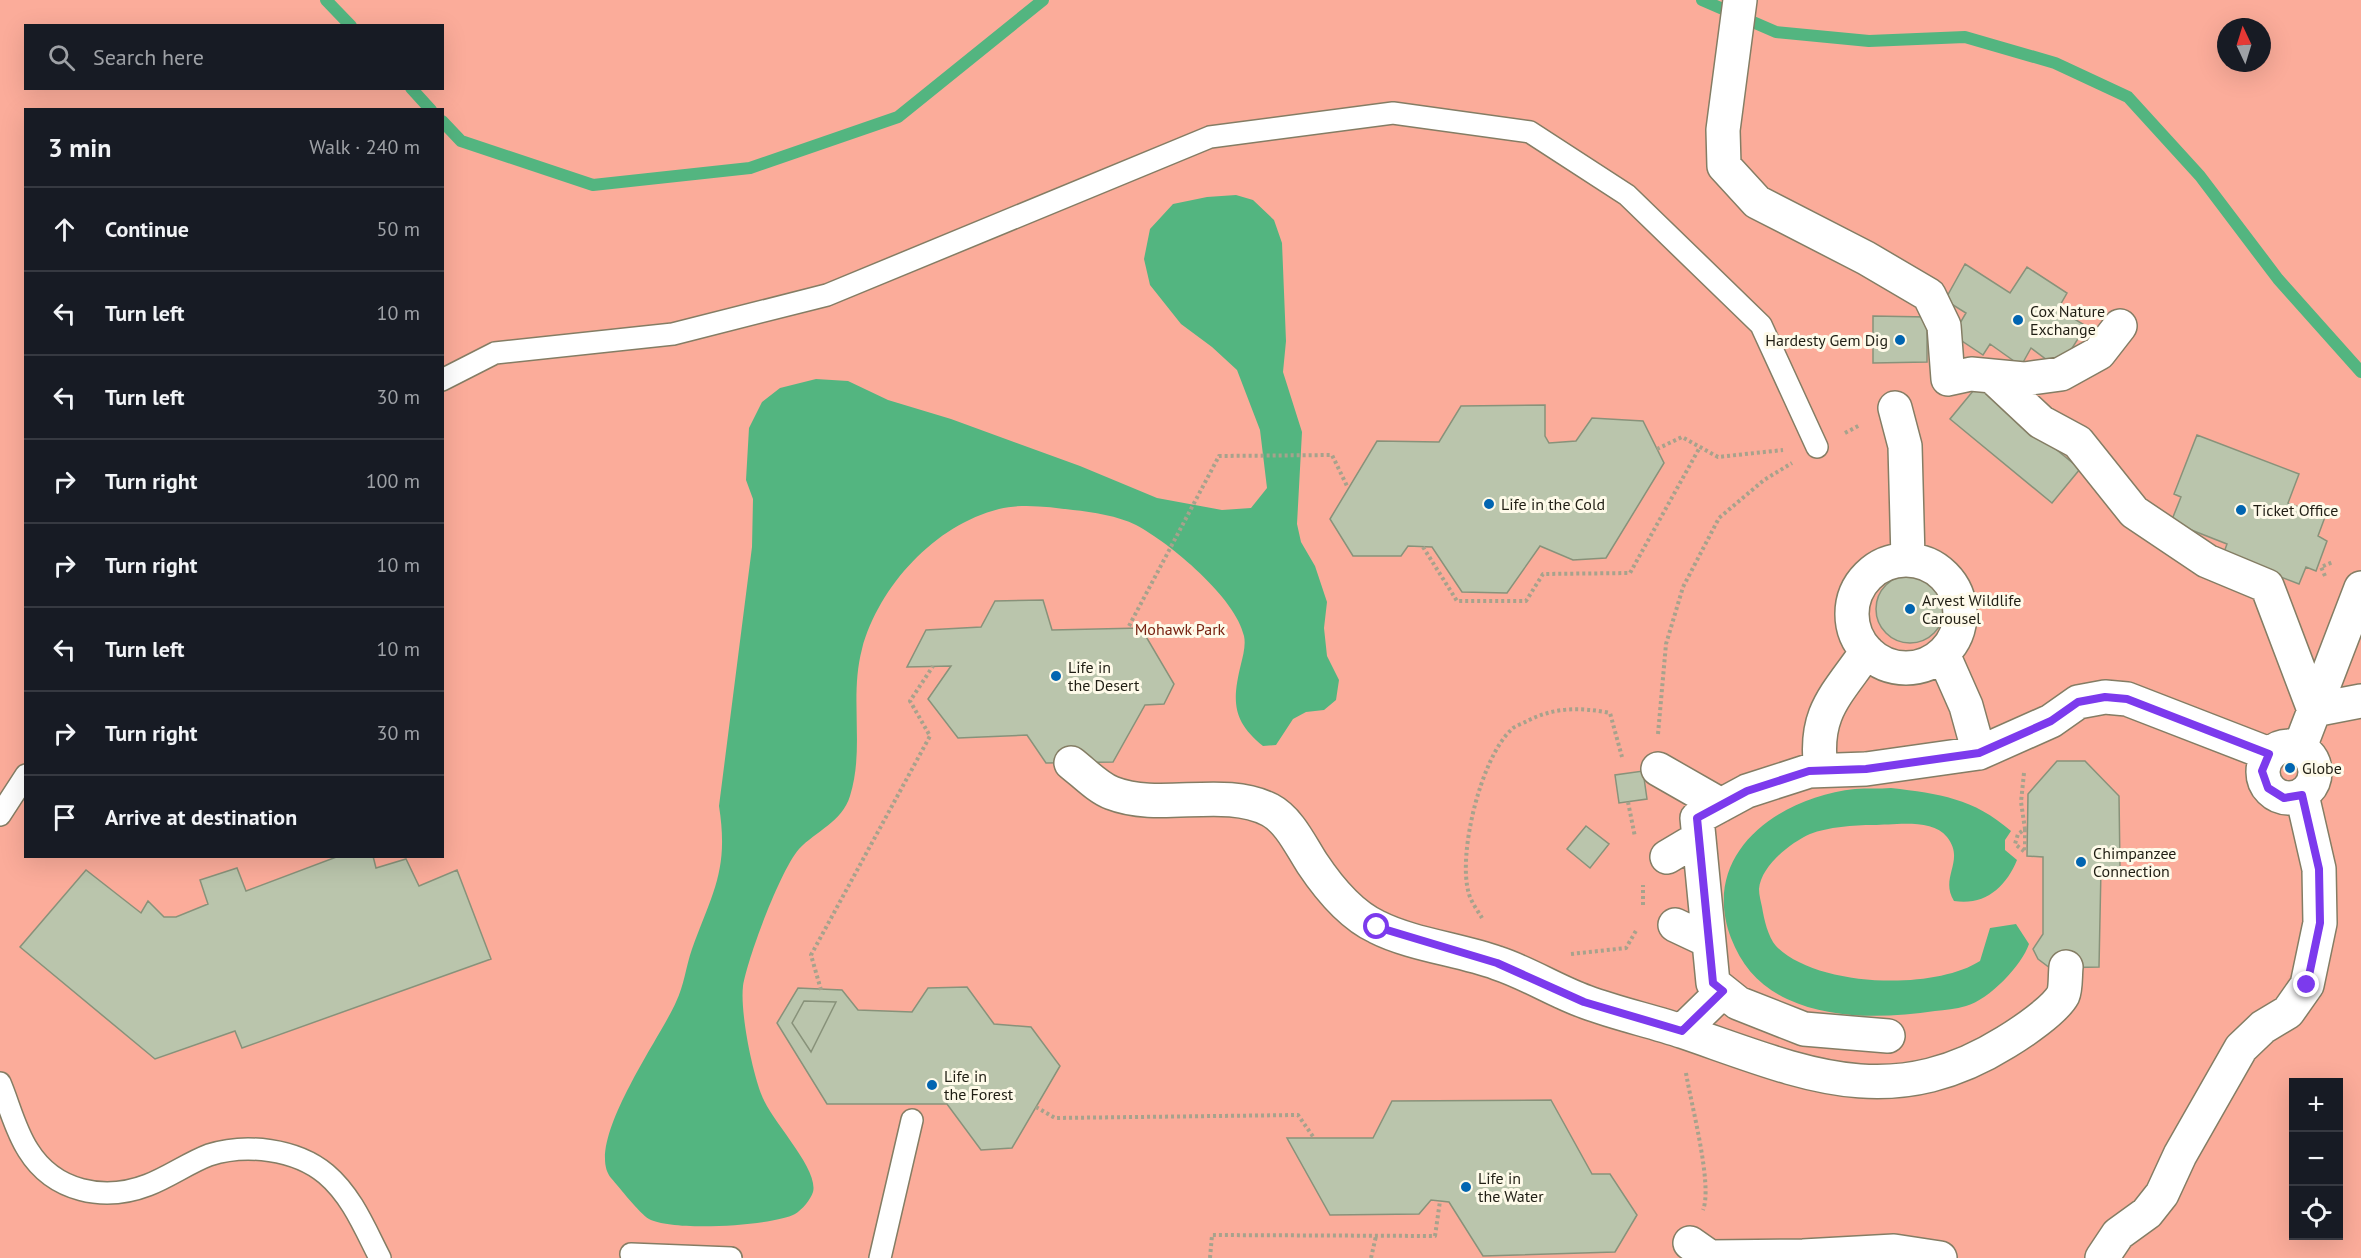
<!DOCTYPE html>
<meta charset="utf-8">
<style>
:root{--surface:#171b24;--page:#242831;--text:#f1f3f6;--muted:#9ea1a6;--line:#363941}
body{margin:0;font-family:"PT Sans",sans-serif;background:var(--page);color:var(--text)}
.controls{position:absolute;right:18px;bottom:18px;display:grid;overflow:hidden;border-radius:0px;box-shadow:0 6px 24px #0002}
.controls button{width:54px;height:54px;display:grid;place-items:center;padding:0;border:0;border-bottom:2px solid var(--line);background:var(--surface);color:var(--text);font:30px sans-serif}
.compass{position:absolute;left:2217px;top:18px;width:54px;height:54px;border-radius:50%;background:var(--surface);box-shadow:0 6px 24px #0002;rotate:356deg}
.stop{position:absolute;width:18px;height:18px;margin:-14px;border:4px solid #7c3aed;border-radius:50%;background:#fff}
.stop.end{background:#7c3aed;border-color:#fff;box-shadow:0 2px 6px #0008}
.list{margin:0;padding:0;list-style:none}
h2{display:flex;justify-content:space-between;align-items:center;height:78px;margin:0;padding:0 24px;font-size:26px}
h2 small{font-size:20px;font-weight:400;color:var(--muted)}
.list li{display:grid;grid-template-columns:39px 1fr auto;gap:18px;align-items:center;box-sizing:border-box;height:84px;padding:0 24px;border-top:2px solid var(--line)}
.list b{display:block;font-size:22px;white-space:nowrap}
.list em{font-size:20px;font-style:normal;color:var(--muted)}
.icon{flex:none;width:33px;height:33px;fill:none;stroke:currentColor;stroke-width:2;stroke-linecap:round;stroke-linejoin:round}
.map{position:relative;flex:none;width:2361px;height:1258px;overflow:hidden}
.search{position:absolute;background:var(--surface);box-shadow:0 6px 24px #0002;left:24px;top:24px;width:420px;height:66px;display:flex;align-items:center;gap:15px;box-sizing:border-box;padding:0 21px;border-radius:0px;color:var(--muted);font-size:22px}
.panel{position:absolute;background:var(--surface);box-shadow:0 6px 24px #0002;left:24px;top:108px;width:420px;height:750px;border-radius:0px}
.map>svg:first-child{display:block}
.green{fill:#fbac9a;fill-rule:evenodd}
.water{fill:#53b580}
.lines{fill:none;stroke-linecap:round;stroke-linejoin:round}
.stream{stroke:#53b580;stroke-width:12}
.building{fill:#bac5ac;stroke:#88927a;stroke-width:1.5}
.lane-casing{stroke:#847d64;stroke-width:24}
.street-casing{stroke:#847d64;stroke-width:36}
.path{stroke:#a7a28c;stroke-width:4;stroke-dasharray:3 3;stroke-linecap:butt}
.lane{stroke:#fff;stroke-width:21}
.street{stroke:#fff;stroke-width:33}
.route{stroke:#7c3aed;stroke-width:8}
.poi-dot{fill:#0165b1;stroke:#fefae9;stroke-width:2}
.labels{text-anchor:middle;stroke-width:6;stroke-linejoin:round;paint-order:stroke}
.poi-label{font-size:16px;fill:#201e14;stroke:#fefae9;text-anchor:start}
.park-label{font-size:16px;fill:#782312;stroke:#fefae9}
</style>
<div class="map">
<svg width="2361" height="1258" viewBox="0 0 2361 1258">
<rect width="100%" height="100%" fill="#f4edd1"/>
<path class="green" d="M0,0H2361V1258H0ZM26,26H442V88H26ZM2226,27H2262V63H2226ZM26,110H442V856H26ZM2294,1082H2338V1236H2294Z"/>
<path class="water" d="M1236,195L1253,200L1274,220L1282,243L1286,341L1283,372L1302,432L1297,524L1301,542L1315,566L1327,602L1324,628L1327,656L1339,680L1336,700L1324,710L1306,712L1293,719L1276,745L1263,746C1232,721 1232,701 1241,664C1243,656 1246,645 1244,636C1236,598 1170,543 1136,525C1118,516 1093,512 1073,510C1050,507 1022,503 999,509C935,525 879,586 862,649C849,698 865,748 850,796C842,822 816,831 799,849C780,871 748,957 743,986C740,1012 752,1071 762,1096C772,1122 819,1169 813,1192C811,1199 802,1210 795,1214C772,1226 673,1232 649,1219C639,1213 620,1188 611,1178C583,1144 661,1037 676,1002C684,986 686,966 692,949C713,891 729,870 719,806L752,547L753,499L746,480L749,428L762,402L780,388L816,379L848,381L888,400L951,419L1080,466L1157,498L1222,510L1251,508L1267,488L1260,430L1237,370L1212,347L1181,324L1150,285L1144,259L1150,229L1173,204L1207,197Z
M1891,788C1940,794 1973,798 2011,831L2005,840V850L2017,860C2006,887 1985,906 1954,901C1939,877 1966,861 1947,837C1932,818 1894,825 1873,825C1854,825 1828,827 1810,834C1790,843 1761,866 1759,889C1759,895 1761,902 1762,907C1764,919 1768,937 1776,946C1816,987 1933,991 1980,961L1990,928L2016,924L2029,944C2022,965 1989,1000 1966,1006C1956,1009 1945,1010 1935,1011C1887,1018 1832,1020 1787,999C1759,986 1742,966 1731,938C1699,853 1779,797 1855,789C1867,788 1879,789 1891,788Z"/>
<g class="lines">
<path class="stream" d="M326,0L351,26
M1702,0L1776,32L1869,41L1965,37L2055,63L2128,97L2200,176L2278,279L2361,372
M411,88L431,110
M442,121L461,141L593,185L750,168L898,117L1043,0"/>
</g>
<path class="building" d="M1965,264L2010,293L2027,267L2067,293L2058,309L2086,326L2059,369L2031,348L2021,366L1990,344L1983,355L1953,335L1966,313L1945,300Z
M1873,316L1927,317V362L1873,363Z
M1978,385L2080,469L2052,503L1950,419Z
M1545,405V436L1549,443L1576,441L1592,418L1643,421L1664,463L1606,558L1573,560L1540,546L1507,593L1462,592L1432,547L1408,546L1401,556H1353L1330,519L1377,441L1439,442L1461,406Z
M2197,435L2299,474L2288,503L2325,517L2318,536L2327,541L2316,571L2306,567L2299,584L2223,555L2227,544L2171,522L2181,497L2174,494Z
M1876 609a34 34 0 1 1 68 0a34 34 0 1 1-68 0Z
M1043,600L1052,630L1141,628L1174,684L1164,704L1145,705L1113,762L1046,763L1027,735L958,738L928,699L951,666L907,667L926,630L981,627L995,601Z
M2057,761H2085L2119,796L2120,867L2101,868L2099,967L2050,968L2038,959L2033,949L2043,934V857L2027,856L2028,794Z
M1643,771L1647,799L1619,803L1615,775Z
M1586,826L1609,844L1590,868L1567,849Z
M339,856H373L376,868L406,859L419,886L457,870L491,959L242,1048L235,1031L155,1059L20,947L86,870L141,913L148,901L164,917H176L208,904L200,880L237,868L246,891Z
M967,987L994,1024L1031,1027L1060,1066L1012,1148L981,1150L947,1104H827L777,1023L798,988L842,990L858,1010L912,1012L928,988Z
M804,1001L836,1002L811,1052L792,1023Z
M1551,1100L1592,1174H1610L1637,1215L1615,1252L1483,1256L1449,1202L1431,1200L1419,1214L1330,1215L1287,1138H1373L1392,1101Z"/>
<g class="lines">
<g class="lane-casing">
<path id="lane" d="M442,380L495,353L673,334L827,295L1210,137L1393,113L1530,132L1627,195L1761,325L1817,447
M0,815L26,775
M0,1083C9,1104 15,1130 28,1150C54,1192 104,1202 148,1185C169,1177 188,1163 209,1155C246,1143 296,1149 326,1174C352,1196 365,1229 380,1258
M632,1258L631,1254L731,1258
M880,1258L912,1120"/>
</g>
<g class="street-casing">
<path id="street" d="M1740,0L1723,130L1724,166L1757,202L1866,258L1929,295L1944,326L1948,379L1971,374L2024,379L2061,374L2099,353L2120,326
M1994,378L2041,422L2078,442L2134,512L2207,561L2267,586L2314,710L2361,701
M1895,408L1905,446L1908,559
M1852 614a54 54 0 1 1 108 0a54 54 0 1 1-108 0Z
M1943,654L1966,706L1979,753
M2263 772a26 26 0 1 1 52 0a26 26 0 1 1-52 0Z
M2300,747L2361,588
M1071,763C1083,772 1098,788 1112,793C1160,812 1224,786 1270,810C1289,820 1301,846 1312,863C1328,887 1351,915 1377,927C1410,944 1461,950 1497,963C1528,973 1555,991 1586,1002C1618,1014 1652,1021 1684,1032C1801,1072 1889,1115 2006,1042C2021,1033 2055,1010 2063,995C2066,988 2065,975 2066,967
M1658,769L1721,805
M1821,770C1813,713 1836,696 1867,651
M1667,857L1699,838
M1675,925L1709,941
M1682,1031L1723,991
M1888,1036L1804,1029L1738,1003L1713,983L1697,818L1747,791L1809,771L1866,769L1979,753L2051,721L2078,702L2105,697L2127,699L2269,754
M1690,1243L1710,1257L1803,1256L1894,1251L1940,1258
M2102,1258L2118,1234L2147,1213L2162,1194L2180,1155L2241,1048L2263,1027L2288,1012L2307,985L2320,923L2319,869L2302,795"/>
</g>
<path class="path" d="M1845,433L1860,425
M1657,449L1682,437L1718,457L1783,450
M1423,547L1457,601H1526L1543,574L1630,573L1700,447
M2325,576L2321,567L2333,562
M1129,626L1219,456L1332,455L1348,488
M1658,734L1666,644L1683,587L1719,518L1764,480L1792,463
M2024,773L2021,802L2025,829L2018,834L2015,844L2025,852V829
M1628,802L1635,837
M1643,905V885
M1482,918C1478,911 1471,902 1469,894C1457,855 1481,758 1511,730C1514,726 1522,724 1527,721C1555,707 1580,707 1610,713L1622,757
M1571,954L1626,948L1637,929
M821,990L811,955L930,736L910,701L933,666
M1686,1073C1691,1104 1713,1185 1703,1210
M1036,1107L1055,1118L1298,1115L1314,1138
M1210,1258L1212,1235L1435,1236L1440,1201
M1371,1258L1376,1236"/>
<use href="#lane" class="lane"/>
<use href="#street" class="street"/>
</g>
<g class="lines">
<path class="route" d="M1377,927L1497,963L1584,1002L1682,1031L1723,991L1713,983L1697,818L1747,791L1809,771L1866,769L1979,753L2051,721L2078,702L2105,697L2127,699L2269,754L2262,771L2268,788L2284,798L2302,795L2319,869L2320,923L2307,985"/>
</g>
<g class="poi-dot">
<circle cx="2018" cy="320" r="6"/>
<circle cx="1900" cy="340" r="6"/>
<circle cx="1489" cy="504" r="6"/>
<circle cx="2241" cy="510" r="6"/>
<circle cx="1910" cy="609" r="6"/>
<circle cx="1056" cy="676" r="6"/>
<circle cx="2290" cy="768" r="6"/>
<circle cx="2081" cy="862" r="6"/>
<circle cx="932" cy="1085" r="6"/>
<circle cx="1466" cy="1187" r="6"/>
</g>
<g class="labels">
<g class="poi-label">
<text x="2030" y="317">Cox Nature<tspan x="2030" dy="18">Exchange</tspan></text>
<text x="1888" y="346" text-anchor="end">Hardesty Gem Dig</text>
<text x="1501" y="510">Life in the Cold</text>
<text x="2253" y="516">Ticket Office</text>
<text x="1922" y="606">Arvest Wildlife<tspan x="1922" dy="18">Carousel</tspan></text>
<text x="1068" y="673">Life in<tspan x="1068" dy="18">the Desert</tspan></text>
<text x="2302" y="774">Globe</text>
<text x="2093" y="859">Chimpanzee<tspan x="2093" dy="18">Connection</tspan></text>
<text x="944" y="1082">Life in<tspan x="944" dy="18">the Forest</tspan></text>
<text x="1478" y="1184">Life in<tspan x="1478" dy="18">the Water</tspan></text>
</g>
<g class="park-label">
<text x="1180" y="635">Mohawk Park</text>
</g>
</g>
</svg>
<div class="controls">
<button>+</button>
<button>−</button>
<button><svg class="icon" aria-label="locate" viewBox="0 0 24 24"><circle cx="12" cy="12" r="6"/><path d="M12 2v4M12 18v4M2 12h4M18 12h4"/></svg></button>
</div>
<svg class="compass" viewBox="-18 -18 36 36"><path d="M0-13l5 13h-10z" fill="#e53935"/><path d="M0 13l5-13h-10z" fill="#9ea1a6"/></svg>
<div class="stop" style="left:1377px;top:927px"></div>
<div class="stop end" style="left:2307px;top:985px"></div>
<div class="search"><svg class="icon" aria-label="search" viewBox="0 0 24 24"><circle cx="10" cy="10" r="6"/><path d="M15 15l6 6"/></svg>Search here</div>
<section class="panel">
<h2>3 min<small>Walk · 240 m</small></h2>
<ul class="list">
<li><svg class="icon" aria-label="ahead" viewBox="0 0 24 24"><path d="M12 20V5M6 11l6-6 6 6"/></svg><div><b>Continue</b></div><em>50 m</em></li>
<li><svg class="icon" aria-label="left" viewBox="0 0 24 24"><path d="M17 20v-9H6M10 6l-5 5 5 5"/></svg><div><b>Turn left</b></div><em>10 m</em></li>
<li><svg class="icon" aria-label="left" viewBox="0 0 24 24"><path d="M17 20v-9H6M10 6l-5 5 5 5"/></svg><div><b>Turn left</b></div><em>30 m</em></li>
<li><svg class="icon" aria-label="right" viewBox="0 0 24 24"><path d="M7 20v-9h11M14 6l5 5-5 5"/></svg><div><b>Turn right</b></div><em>100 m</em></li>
<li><svg class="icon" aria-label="right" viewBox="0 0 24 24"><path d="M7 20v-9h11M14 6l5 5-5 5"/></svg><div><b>Turn right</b></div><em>10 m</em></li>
<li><svg class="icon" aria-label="left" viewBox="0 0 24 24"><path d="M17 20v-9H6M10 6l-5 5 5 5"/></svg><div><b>Turn left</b></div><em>10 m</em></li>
<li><svg class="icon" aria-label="right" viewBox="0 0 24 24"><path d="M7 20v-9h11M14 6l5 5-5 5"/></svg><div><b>Turn right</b></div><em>30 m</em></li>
<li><svg class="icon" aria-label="arrive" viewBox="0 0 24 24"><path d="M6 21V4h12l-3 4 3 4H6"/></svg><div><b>Arrive at destination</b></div></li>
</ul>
</section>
</div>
